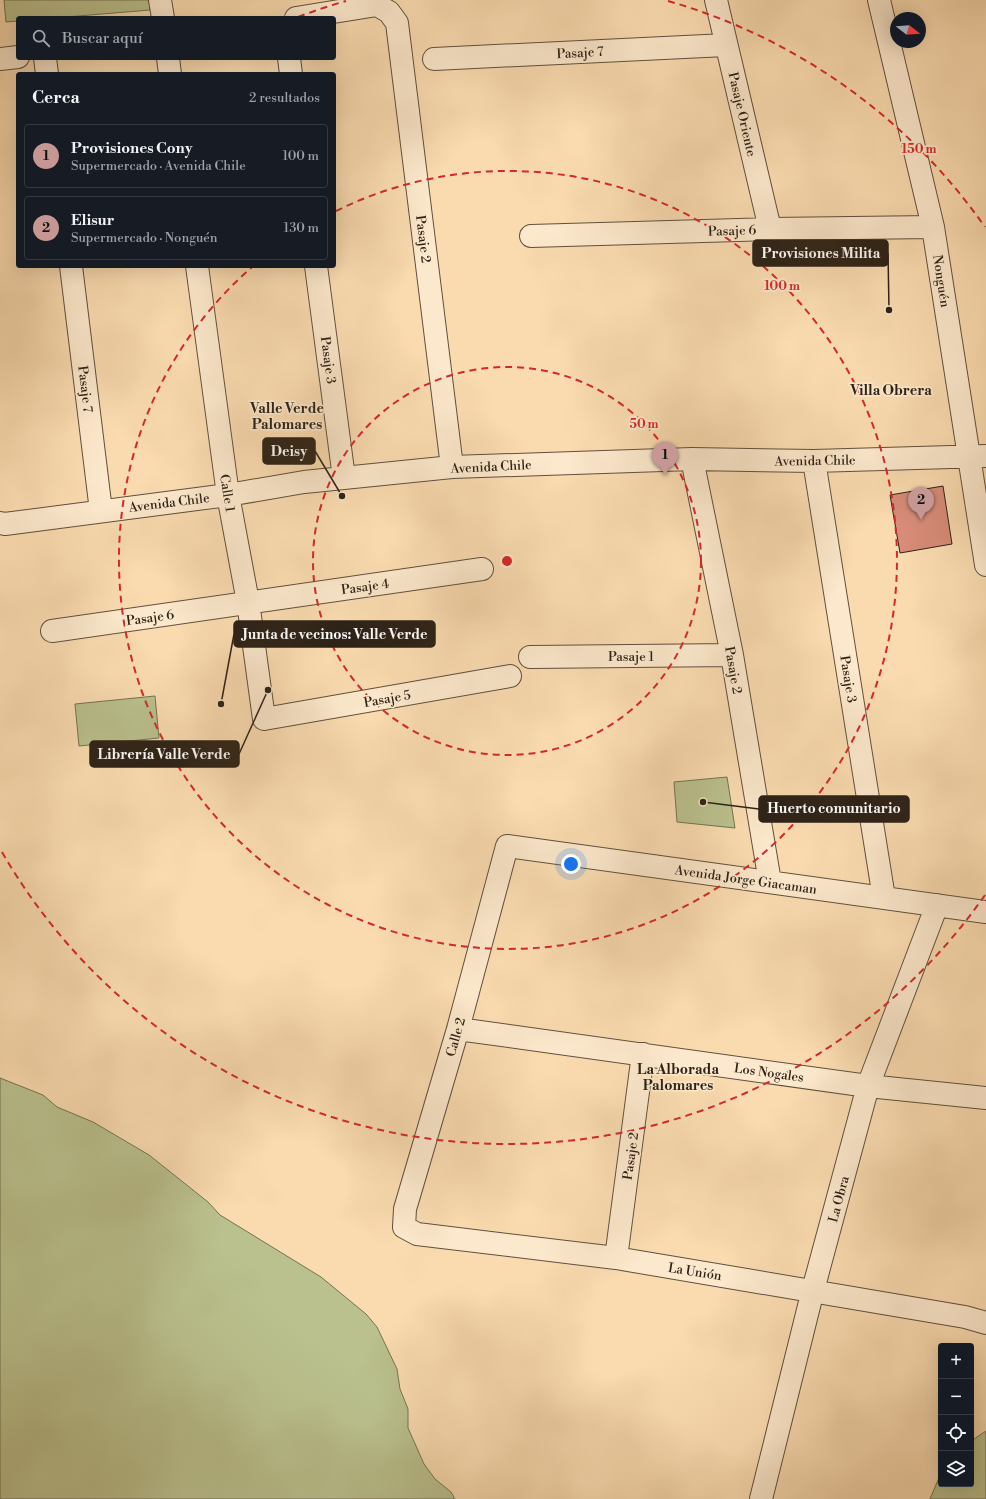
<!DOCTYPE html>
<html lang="es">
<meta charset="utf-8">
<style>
:root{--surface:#171b24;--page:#20242c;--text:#f1f3f6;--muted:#9ea1a6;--line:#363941;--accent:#c59692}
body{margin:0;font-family:"Libre Bodoni",serif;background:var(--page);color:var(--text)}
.controls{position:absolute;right:12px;bottom:12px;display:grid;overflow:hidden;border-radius:4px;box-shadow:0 4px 16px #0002}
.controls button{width:36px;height:36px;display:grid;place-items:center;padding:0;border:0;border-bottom:1px solid var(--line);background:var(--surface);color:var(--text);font:20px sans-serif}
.compass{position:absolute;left:890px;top:12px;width:36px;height:36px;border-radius:50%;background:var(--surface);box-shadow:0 4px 16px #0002;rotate:107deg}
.you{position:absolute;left:571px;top:864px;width:14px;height:14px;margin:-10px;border:3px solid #fff;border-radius:50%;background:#1a73e8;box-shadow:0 0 0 6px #1a73e833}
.badge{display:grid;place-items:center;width:26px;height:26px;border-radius:50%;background:var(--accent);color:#111;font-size:13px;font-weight:700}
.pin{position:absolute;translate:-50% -33px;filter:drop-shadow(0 1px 2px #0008)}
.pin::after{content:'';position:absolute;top:21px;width:14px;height:12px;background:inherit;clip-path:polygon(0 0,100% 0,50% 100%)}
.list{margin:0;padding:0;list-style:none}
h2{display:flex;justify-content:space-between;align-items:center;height:52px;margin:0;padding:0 16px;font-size:17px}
h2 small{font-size:13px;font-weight:400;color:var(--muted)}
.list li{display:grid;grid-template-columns:26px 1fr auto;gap:12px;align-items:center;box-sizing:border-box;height:64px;margin:0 8px 8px;padding:0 8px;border:1px solid var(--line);border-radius:4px}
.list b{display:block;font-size:15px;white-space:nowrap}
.list p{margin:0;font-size:13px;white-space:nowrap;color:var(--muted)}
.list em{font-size:13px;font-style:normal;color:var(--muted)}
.icon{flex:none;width:22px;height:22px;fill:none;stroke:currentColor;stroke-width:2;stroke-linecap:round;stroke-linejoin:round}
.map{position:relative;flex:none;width:986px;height:1499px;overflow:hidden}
.search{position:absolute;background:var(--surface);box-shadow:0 4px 16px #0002;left:16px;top:16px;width:320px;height:44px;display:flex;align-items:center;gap:10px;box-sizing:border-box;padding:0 14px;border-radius:4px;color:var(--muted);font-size:15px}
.panel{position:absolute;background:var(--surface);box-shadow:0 4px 16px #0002;left:16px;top:72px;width:320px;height:196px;border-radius:4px}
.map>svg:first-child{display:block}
.green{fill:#bac18e;stroke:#747252}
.building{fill:#d88c79;stroke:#2d2217}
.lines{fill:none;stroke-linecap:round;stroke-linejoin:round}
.street-casing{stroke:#60503d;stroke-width:24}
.street{stroke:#fce8cc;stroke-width:22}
.ring{fill:none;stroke:#d62828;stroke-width:2;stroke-dasharray:7 5}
.labels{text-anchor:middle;stroke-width:3.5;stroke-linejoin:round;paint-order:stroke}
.street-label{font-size:13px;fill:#2d2217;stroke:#fce8cc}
.neighbourhood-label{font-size:14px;font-weight:bold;fill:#2d2217;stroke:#fce8cc}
.centre{fill:#d62828;stroke:#fce8cc;stroke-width:2}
.ring-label{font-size:12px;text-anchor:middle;font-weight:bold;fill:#d62828;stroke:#fce8cc;stroke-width:3.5;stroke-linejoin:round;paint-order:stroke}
.leader{fill:none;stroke:#2d2217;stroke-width:1.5}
.callout-dot{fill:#2d2217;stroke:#fce8cc;stroke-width:1.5}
.callout{fill:#2d2217;stroke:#2d2217;stroke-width:1.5}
.callout-label{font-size:14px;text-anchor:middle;font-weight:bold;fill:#fff}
</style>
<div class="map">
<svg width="986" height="1499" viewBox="0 0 986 1499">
<rect width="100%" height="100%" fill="#fadbb0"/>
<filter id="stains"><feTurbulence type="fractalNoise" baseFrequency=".005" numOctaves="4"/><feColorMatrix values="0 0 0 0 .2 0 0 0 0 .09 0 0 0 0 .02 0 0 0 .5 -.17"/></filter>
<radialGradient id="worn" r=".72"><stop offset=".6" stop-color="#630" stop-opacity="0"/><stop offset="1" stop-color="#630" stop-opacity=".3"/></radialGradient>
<path class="green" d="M4,0H149L150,10L54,18H18V21L6,22Z
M155,696L159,738L79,746L75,704Z
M727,777L735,828L677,822L674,782Z
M0,1078L43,1095L57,1107L93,1122L149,1155L208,1202L220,1215L321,1277L366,1314L377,1327L397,1369L400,1389L408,1409V1428L424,1464L435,1479L451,1492L455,1499H0Z
M986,1431V1499H930L941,1473V1484H971V1441Z"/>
<path class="building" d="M943,486L952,544L900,553L890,495Z"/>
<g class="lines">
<g class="street-casing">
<path id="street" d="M160,0L163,18
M716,0L770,229
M879,0L933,227L986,565
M296,18L377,5L389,12L397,23L452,467
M45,58L47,74
M168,58L170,74
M289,58L291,74
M0,59L18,57
M434,59L726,45
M531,236L770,229L933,227
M71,266L101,511
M197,266L228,495L248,602L264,719L510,676
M316,266L344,478
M692,459L732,655L770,882
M814,461L884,898
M0,523L5,524L228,495L304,482L452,467L692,459L814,461L986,456
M52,631L482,569
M530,657L732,655
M986,912L507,846L458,1029L405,1209L404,1227L417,1234L616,1258L965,1317L986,1323
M458,1029L868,1086L986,1098
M616,1258L643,1054
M761,1499L813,1290L868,1086L937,905"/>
</g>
<use href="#street" class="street"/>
</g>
<g class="ring">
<circle cx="507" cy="561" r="194"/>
<path d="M336 211A389 389 0 1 1 252 267"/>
<path d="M985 895A583 583 0 0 1 2 852M298 17A583 583 0 0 1 346 1M668 1A583 583 0 0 1 985 227"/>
</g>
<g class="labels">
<g class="street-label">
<text transform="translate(580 52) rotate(-3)" y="5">Pasaje 7</text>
<text transform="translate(743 114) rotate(77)" y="5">Pasaje Oriente</text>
<text transform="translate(732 230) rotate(-2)" y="5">Pasaje 6</text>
<text transform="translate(424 239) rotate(83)" y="5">Pasaje 2</text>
<text transform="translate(942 281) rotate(81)" y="5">Nonguén</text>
<text transform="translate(329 360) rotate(82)" y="5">Pasaje 3</text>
<text transform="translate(86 389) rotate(83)" y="5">Pasaje 7</text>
<text transform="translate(815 460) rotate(-1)" y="5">Avenida Chile</text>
<text transform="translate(491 466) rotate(-3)" y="5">Avenida Chile</text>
<text transform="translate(228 493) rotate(81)" y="5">Calle 1</text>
<text transform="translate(169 502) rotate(-7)" y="5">Avenida Chile</text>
<text transform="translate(365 586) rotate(-8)" y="5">Pasaje 4</text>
<text transform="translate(150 617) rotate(-8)" y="5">Pasaje 6</text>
<text x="631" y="661">Pasaje 1</text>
<text transform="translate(734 670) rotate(80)" y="5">Pasaje 2</text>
<text transform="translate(849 679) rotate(81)" y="5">Pasaje 3</text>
<text transform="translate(387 698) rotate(-10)" y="5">Pasaje 5</text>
<text transform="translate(746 879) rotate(8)" y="5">Avenida Jorge Giacaman</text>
<text transform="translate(455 1037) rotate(-74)" y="5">Calle 2</text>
<text transform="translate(769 1072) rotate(8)" y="5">Los Nogales</text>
<text transform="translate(630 1156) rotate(-82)" y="5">Pasaje 2</text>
<text transform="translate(838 1199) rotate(-75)" y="5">La Obra</text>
<text transform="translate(695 1271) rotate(9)" y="5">La Unión</text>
</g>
<g class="neighbourhood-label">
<text x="891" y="395">Villa Obrera</text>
<text x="287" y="413">Valle Verde<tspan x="287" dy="16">Palomares</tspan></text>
<text x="678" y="1074">La Alborada<tspan x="678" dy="16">Palomares</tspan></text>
</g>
</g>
<circle cx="507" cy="561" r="6" class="centre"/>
<g class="ring-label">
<text x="919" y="153">150 m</text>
<text x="782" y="290">100 m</text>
<text x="644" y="428">50 m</text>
</g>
<path class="leader" d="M889 310L888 253M342 496L315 451M221 704L234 634M268 690L239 754M703 802L759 809"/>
<g class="callout-dot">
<circle cx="889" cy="310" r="4"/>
<circle cx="342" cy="496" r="4"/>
<circle cx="221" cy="704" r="4"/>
<circle cx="268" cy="690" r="4"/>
<circle cx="703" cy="802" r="4"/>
</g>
<g class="callout">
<rect x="753" y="240" width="135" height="26" rx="4"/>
<rect x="263" y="438" width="52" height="26" rx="4"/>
<rect x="234" y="621" width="201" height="26" rx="4"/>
<rect x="90" y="741" width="149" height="26" rx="4"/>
<rect x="759" y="796" width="150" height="26" rx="4"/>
</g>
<g class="callout-label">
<text x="821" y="258">Provisiones Milita</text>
<text x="289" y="456">Deisy</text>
<text x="335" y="639">Junta de vecinos: Valle Verde</text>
<text x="164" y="759">Librería Valle Verde</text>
<text x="834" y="813">Huerto comunitario</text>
</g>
<rect width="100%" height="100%" filter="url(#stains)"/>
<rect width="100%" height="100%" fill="url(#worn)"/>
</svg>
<div class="controls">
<button>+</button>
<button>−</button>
<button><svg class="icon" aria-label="locate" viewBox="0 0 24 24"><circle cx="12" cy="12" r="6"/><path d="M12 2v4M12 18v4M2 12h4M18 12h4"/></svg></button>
<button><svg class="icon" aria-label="layers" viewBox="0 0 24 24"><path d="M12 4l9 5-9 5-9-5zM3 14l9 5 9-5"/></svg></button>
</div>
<svg class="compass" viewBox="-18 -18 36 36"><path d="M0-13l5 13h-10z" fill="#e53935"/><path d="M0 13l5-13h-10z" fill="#9ea1a6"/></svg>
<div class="you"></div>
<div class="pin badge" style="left:665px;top:475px">1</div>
<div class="pin badge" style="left:921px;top:520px">2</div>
<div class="search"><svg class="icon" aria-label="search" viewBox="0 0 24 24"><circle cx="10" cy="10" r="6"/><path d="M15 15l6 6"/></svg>Buscar aquí</div>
<section class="panel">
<h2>Cerca<small>2 resultados</small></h2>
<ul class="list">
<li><span class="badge">1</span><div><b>Provisiones Cony</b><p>Supermercado · Avenida Chile</p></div><em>100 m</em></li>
<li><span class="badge">2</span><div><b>Elisur</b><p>Supermercado · Nonguén</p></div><em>130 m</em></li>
</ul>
</section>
</div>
